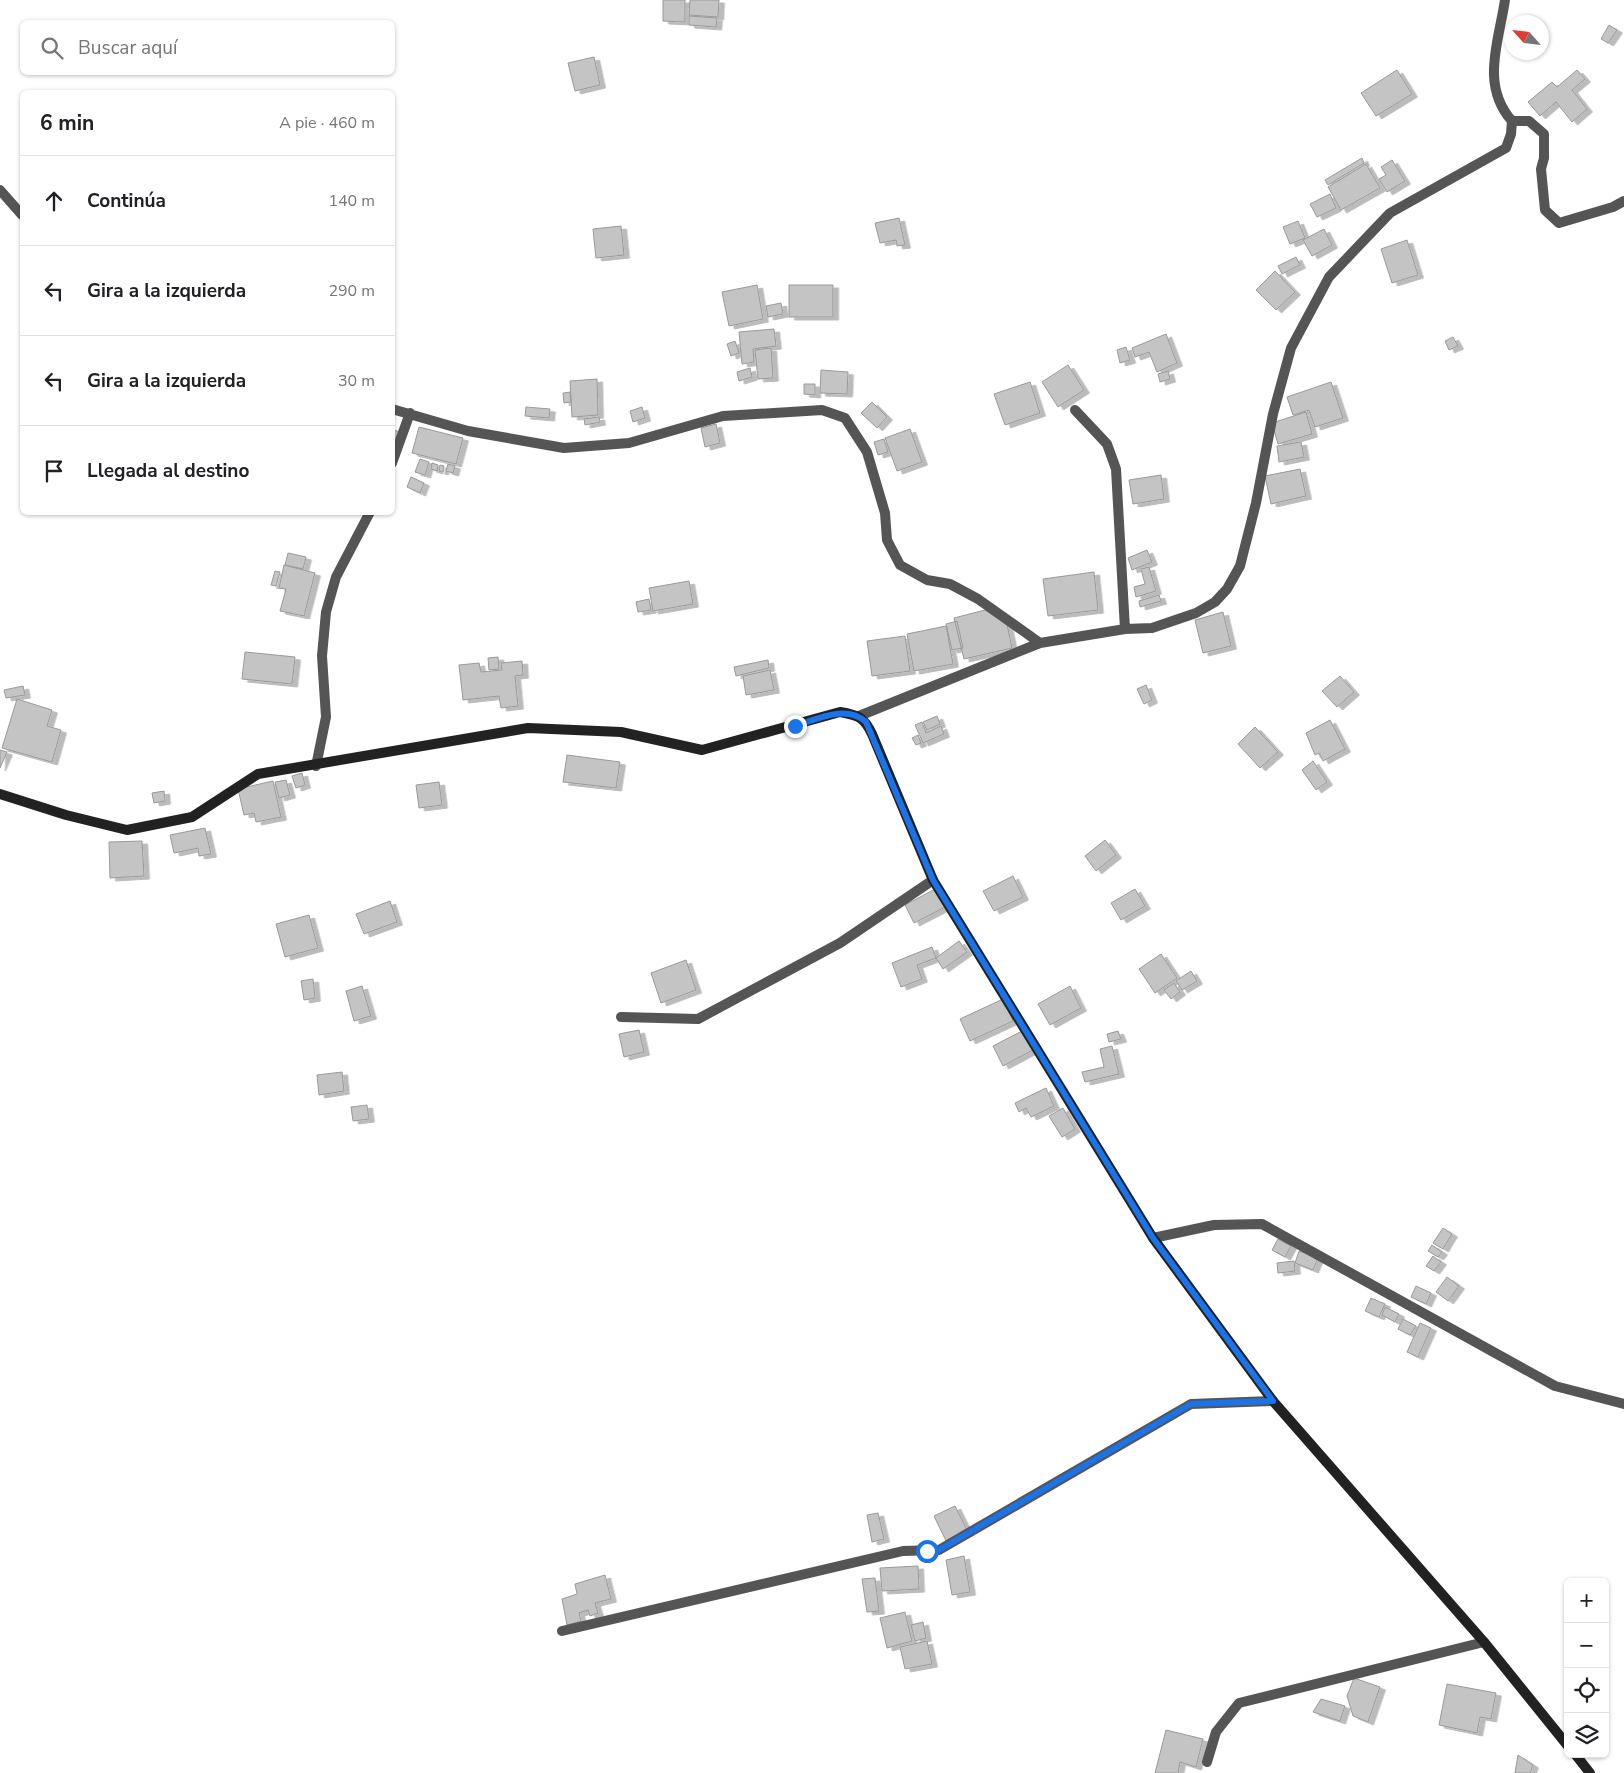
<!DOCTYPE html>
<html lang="es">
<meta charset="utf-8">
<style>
:root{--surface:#fff;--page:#f6f6f6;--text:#202124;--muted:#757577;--line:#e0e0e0}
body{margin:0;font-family:"Nunito Sans",sans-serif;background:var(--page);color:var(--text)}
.controls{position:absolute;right:15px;bottom:15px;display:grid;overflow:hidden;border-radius:8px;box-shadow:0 1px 4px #0004}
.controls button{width:45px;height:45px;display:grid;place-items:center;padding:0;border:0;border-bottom:1px solid var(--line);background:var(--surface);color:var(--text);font:25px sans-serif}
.compass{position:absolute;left:1504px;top:15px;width:45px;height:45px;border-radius:50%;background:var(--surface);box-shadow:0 1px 4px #0004;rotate:297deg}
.stop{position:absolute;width:15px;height:15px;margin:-11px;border:4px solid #1a73e8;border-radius:50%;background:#fff}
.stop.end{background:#1a73e8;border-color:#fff;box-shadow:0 1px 5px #0008}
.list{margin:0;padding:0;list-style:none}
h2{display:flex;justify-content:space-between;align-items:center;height:65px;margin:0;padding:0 20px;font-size:21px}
h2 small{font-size:16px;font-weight:400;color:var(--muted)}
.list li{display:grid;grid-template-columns:32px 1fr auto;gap:15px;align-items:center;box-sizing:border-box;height:90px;padding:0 20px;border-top:1px solid var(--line)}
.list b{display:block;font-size:19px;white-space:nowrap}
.list em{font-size:16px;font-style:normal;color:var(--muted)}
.icon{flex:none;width:28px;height:28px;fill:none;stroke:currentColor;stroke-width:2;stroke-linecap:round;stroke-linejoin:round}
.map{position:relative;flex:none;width:1624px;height:1773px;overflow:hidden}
.search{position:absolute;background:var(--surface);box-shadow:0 1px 4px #0004;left:20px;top:20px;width:375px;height:55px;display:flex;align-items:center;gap:12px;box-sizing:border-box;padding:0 18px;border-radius:8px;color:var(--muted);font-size:19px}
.panel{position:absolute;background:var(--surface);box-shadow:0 1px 4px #0004;left:20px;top:90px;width:375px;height:425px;border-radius:8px}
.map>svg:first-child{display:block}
.building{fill:#c4c4c4;stroke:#999;filter:url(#shadow)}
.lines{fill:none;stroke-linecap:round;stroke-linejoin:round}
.street{stroke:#555;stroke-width:10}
.secondary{stroke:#222;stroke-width:10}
.route{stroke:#1a73e8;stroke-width:6}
</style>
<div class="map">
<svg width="1624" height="1773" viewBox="0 0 1624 1773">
<defs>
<filter id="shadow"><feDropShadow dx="5.5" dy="3" stdDeviation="0" flood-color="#0004"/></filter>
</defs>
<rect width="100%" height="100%" fill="#fff"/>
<path class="building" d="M663,0H685V22L663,21Z
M690,0H719L718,17L689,15Z
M689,16L717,18L716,27L689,25Z
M1609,25L1617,30L1608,43L1601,39Z
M594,57L600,85L575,91L568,63Z
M1397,70L1412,94L1376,116L1361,93Z
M1577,70L1585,79L1572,90L1587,109L1572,122L1556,102L1540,116L1528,102L1552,82L1557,87Z
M1362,158L1364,163L1328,185L1325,180Z
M1392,160L1405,181L1387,192L1379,179L1386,175L1381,167Z
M1366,164L1380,188L1341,210L1328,187Z
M1330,194L1336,208L1317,217L1310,204Z
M899,218L905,245L897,246L896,240L880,243L875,223Z
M1298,221L1305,238L1290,244L1283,227Z
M621,226L624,255L596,258L593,229Z
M1324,229L1332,245L1312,256L1303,240Z
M1407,240L1418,275L1392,283L1381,249Z
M1296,257L1300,265L1282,274L1278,266Z
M1275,271L1295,292L1276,310L1256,290Z
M757,285L763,319L729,326L722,292Z
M789,285H833V317H789Z
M781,303L783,314L768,317L766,306Z
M774,329L776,346L753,349L754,362L742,364L739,332Z
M1166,334L1177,363L1157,372L1149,352L1135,357L1132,348Z
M1453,337L1458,346L1449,350L1445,341Z
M735,341L739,353L731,356L727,344Z
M1126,347L1130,360L1120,363L1117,350Z
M771,348L773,378L758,379L755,350Z
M1068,365L1084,390L1058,407L1042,382Z
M750,368L752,377L739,381L737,372Z
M821,370L848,372L847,394L820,393Z
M1168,371L1170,379L1160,382L1158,374Z
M597,379L598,415L572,417L570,381Z
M1030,382L1040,413L1005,425L994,394Z
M1331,382L1343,418L1315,427L1309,410L1293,415L1287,397Z
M804,384H815V395L804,394Z
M570,392L571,402L564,403L563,393Z
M872,402L887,417L877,428L861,413Z
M526,407L550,409L549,418L525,416Z
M642,407L645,418L633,422L630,411Z
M1306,412L1312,434L1278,444L1272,423Z
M599,417L600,422L585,425L584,419Z
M716,424L720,443L705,447L701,428Z
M419,427L463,438L456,464L412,453Z
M392,429L399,432L392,444Z
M910,429L922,462L897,471L885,438Z
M884,439L888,452L878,455L874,442Z
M1301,442L1304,457L1279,462L1277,446Z
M420,459L429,462L425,475L415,472Z
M432,463L438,465L437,471L431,469Z
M448,464L455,466L453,473L446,471Z
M440,465L444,466L443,472L439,471Z
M1300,469L1306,496L1271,504L1265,476Z
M1161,475L1164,499L1133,504L1129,480Z
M411,477L424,483L420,493L407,487Z
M1147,550L1152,562L1132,570L1128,558Z
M288,553L306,557L303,569L285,565Z
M284,565L315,573L304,616L280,611L286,589L279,588Z
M1149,567L1156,591L1136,597L1134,587L1145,584L1141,569Z
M275,571L280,572L276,586L271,585Z
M1094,572L1098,610L1048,616L1043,579Z
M689,581L693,604L653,611L649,588Z
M1159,595L1161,601L1140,607L1139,601Z
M649,599L651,610L638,612L636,602Z
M985,610L1007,624L1012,648L964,659L954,618Z
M1223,612L1231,646L1203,653L1195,620Z
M957,621L963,648L952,650L946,624Z
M946,626L953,664L914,671L907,634Z
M905,636L910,671L872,676L867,641Z
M245,652L295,657L292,684L242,679Z
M498,657L499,669L489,670L488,658Z
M768,660L769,668L736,676L734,667Z
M522,661L523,675L515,676L518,706L501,708L499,696L463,700L459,665L479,663L481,672L502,670L501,663Z
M770,670L774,690L746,695L743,676Z
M1340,676L1354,692L1337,707L1322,691Z
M1146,685L1152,700L1144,704L1137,689Z
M23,686L25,695L6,698L4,690Z
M17,699L52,710L47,726L61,730L52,762L2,748Z
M937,716L940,724L927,730L923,722Z
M1330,720L1345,749L1323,761L1319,753L1315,755L1306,733Z
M922,722L926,733L941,726L944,734L923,743L915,725Z
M1255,727L1278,752L1260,768L1238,744Z
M918,735L921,743L916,745L912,738Z
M0,750L7,752L0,768Z
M567,755L620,762L616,788L563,782Z
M1313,761L1327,782L1316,790L1302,770Z
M302,773L305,785L296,788L292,776Z
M286,780L290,795L279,798L275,782Z
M273,781L281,817L256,822L254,813L244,815L238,789Z
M439,782L442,805L419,808L416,785Z
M164,791L165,801L154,803L152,793Z
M205,828L211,854L199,856L198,848L174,853L170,835Z
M1105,840L1116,855L1096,871L1085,856Z
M142,841L144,876L110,878L109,842Z
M1013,876L1023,897L994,911L983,891Z
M937,888L947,906L914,923L905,905Z
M1135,889L1145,906L1121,920L1111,903Z
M390,901L397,922L364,934L356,914Z
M309,915L318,948L285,957L276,924Z
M959,941L967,952L943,969L936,958Z
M932,947L936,958L917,965L922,979L901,987L892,963Z
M1161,954L1177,978L1155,993L1139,969Z
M686,960L696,990L661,1003L651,973Z
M1191,971L1197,981L1182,990L1176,981Z
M313,979L315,998L304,1000L301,981Z
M1174,983L1180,992L1171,999L1164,990Z
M362,986L371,1016L354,1021L346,991Z
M1070,986L1081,1008L1050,1025L1038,1004Z
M1003,999L1013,1021L970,1041L960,1019Z
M639,1030L644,1052L624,1057L619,1034Z
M1022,1031L1033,1050L1003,1066L993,1046Z
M1118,1031L1121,1039L1109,1042L1107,1034Z
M1112,1046L1119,1074L1085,1082L1082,1072L1104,1067L1100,1049Z
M342,1072L344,1091L319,1095L317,1075Z
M1046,1088L1054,1106L1031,1117L1026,1108L1019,1112L1015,1103Z
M367,1105L369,1119L353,1121L351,1107Z
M1063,1108L1075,1129L1062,1137L1049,1116Z
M1443,1228L1452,1234L1443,1249L1433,1243Z
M1278,1239L1291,1246L1285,1257L1272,1250Z
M1432,1245L1442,1252L1438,1257L1428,1251Z
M1299,1251L1318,1258L1313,1270L1295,1263Z
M1433,1256L1441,1262L1434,1271L1426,1266Z
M1294,1261L1295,1271L1278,1273L1277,1263Z
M1447,1277L1459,1286L1448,1301L1436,1292Z
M1416,1286L1431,1293L1426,1304L1411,1297Z
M1371,1298L1385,1304L1379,1317L1365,1311Z
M1385,1307L1399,1314L1395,1322L1382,1315Z
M1403,1319L1416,1326L1410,1335L1398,1329Z
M1420,1323L1431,1328L1418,1357L1407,1352Z
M955,1506L968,1532L947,1543L934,1516Z
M878,1513L884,1539L872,1542L867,1515Z
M964,1556L970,1592L952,1595L946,1560Z
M918,1566L919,1589L882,1591L880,1568Z
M605,1575L611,1599L595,1603L598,1613L590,1616L588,1610L579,1613L581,1621L567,1625L562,1599L577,1594L575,1584Z
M875,1578L879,1611L867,1612L862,1579Z
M905,1612L912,1641L887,1648L880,1618Z
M923,1622L926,1638L915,1641L911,1625Z
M927,1641L932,1664L905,1669L900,1647Z
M1354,1678L1380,1687L1368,1722L1353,1716L1347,1696Z
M1447,1684L1496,1693L1491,1719L1480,1717L1477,1733L1439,1725Z
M1321,1699L1345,1706L1340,1721L1313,1712Z
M1166,1730L1203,1739L1196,1767L1180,1762L1178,1773H1155Z
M1518,1755L1533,1765L1530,1773H1515Z"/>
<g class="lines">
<path class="street" d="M1505,0C1499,41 1480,85 1512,121H1529L1544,134V158L1541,169L1545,210L1559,223L1613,207L1624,201
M0,190L22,215
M392,409L468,431L564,448L629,443L723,416L822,410L845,418L867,452L885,513L887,540L900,565L927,580L950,584L978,599L1040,643
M1075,410L1107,444L1116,469L1125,629
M392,463L410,413
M859,716L1040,643L1125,629L1152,628L1196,613L1215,602L1227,589L1240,566L1256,503L1273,414L1291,348L1329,277L1390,213L1506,148L1511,134L1512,121
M316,766L326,717L322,656L326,612L336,577L370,512
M621,1017L698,1019L840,943L933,880
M1153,1238L1214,1225L1262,1224L1555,1386L1624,1404
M562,1631L903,1551L939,1550L1191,1404L1273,1401
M1207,1762L1216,1732L1239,1703L1484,1642"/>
<path class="secondary" d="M0,794L66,815L127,830L192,817L258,774L528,728L621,732L702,750L840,712C858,715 864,717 872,734L933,880L1153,1238L1273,1401L1484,1642L1568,1746
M1575,1754L1590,1773"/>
</g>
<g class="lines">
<path class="route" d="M795,726C818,719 846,704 866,722L933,880L1153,1238L1273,1401L1191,1404L939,1550L927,1551"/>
</g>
</svg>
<div class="controls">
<button>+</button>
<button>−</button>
<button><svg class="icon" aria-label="locate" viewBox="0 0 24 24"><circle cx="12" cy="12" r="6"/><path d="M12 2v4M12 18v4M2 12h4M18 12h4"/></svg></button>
<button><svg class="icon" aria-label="layers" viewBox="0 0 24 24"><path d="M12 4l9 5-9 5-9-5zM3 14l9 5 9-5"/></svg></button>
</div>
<svg class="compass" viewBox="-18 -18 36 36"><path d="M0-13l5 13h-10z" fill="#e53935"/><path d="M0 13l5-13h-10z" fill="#757577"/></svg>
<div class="stop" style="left:927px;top:1551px"></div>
<div class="stop end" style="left:795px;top:726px"></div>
<div class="search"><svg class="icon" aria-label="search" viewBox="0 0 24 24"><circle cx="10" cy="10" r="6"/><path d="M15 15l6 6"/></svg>Buscar aquí</div>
<section class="panel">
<h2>6 min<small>A pie · 460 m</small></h2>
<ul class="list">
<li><svg class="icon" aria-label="ahead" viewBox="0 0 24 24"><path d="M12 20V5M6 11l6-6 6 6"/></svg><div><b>Continúa</b></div><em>140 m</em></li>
<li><svg class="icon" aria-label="left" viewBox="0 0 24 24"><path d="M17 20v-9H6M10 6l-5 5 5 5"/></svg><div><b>Gira a la izquierda</b></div><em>290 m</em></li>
<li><svg class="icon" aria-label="left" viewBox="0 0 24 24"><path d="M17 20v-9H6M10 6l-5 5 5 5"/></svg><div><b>Gira a la izquierda</b></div><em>30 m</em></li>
<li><svg class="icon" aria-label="arrive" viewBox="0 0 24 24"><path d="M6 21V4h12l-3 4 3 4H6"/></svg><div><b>Llegada al destino</b></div></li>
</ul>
</section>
</div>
